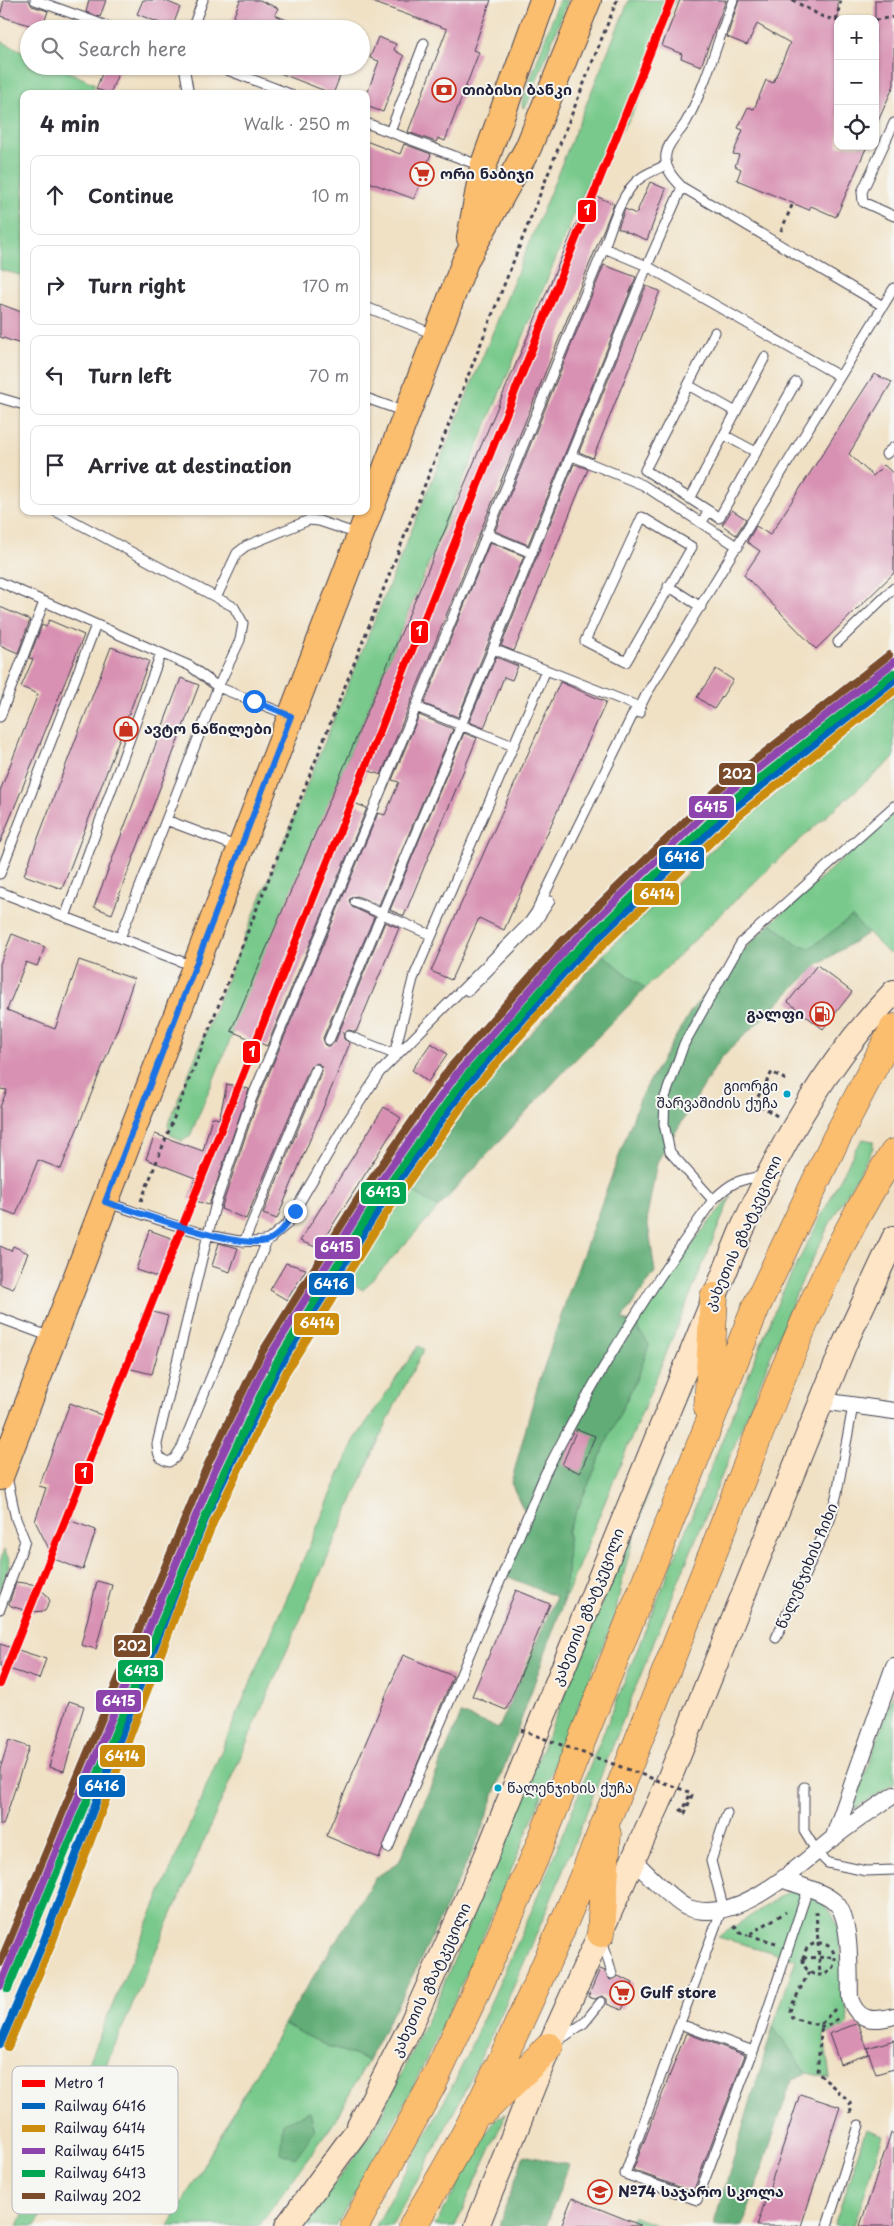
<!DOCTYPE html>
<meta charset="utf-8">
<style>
:root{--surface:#fff;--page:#f7f7f7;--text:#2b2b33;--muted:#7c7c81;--line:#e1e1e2}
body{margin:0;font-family:"Playpen Sans","Noto Sans Georgian",sans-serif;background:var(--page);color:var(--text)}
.controls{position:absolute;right:15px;top:15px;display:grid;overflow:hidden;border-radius:10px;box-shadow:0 1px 4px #0004}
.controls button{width:45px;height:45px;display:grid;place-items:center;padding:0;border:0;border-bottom:1px solid var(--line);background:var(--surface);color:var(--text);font:25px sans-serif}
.stop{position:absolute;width:15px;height:15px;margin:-11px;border:4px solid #1a73e8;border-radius:50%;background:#fff}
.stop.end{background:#1a73e8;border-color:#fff;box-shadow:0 1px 5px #0008}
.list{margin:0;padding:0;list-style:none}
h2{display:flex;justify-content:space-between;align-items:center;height:65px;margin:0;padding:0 20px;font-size:21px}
h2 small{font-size:16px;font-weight:400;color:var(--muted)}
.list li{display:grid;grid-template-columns:32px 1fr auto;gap:15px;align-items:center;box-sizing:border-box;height:80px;margin:0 10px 10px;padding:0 10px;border:1px solid var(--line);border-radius:10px}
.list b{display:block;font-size:19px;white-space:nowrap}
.list em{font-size:16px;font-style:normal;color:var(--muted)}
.icon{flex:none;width:28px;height:28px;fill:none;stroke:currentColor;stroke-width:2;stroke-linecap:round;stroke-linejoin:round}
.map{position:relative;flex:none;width:894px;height:2226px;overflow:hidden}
.search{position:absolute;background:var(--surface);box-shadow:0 1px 4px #0004;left:20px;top:20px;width:350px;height:55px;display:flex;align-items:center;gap:12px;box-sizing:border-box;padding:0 18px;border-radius:28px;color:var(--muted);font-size:19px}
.panel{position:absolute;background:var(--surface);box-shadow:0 1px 4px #0004;left:20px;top:90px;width:350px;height:425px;border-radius:10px}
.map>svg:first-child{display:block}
.green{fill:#78c98b;stroke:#4d7663}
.forest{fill:#62ad77;stroke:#426859}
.building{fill:#d891b2}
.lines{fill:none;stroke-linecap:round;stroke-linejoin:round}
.lane-casing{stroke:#413f50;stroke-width:11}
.street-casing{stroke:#413f50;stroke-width:18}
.secondary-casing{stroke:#413f50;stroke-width:26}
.primary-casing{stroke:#413f50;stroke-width:28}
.highway-casing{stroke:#413f50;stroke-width:29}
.path{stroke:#413f50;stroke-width:3;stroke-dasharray:4 4;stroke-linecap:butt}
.lane{stroke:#fff;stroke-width:9}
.street{stroke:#fff;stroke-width:16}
.secondary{stroke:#fde5c5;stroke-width:24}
.primary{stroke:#fbbd6e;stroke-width:26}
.highway{stroke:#fbbd6e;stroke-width:28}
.rail-casing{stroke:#22223b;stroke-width:5.5}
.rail{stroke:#f6f6f2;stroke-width:4;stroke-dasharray:11;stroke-linecap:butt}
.path-bridge{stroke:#413f50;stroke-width:3;stroke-dasharray:4 4;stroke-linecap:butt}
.rail-1-casing{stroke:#f6f6f2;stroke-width:11}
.rail-2-casing{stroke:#f6f6f2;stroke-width:11}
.rail-3-casing{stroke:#f6f6f2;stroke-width:11}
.rail-4-casing{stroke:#f6f6f2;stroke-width:11}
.rail-5-casing{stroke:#f6f6f2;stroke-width:11}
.rail-1{stroke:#0065bd;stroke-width:8}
.rail-2{stroke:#cc8c0c;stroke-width:8}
.rail-3{stroke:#8e44ad;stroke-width:8}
.rail-4{stroke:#00a651;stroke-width:8}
.rail-5{stroke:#7a4b2a;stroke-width:8}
.metro-1-casing{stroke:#f6f6f2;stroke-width:11}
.metro-1{stroke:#f00;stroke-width:8}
.route{stroke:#1a73e8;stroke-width:6}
.bus-dot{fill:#02a2c7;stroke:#f6f6f2;stroke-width:2}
.labels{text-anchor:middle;stroke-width:4;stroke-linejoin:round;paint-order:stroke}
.bus-label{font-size:14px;fill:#22223b;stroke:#f6f6f2;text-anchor:end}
.poi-label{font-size:15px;font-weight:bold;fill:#22223b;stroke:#f6f6f2;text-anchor:start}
.street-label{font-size:15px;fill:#22223b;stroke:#f6f6f2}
.key{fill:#f6f6f2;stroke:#b6b6bb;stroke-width:1}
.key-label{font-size:14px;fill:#22223b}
.line-badge{stroke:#f6f6f2;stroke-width:2}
.badge-label{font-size:14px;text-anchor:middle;font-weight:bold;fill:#fff}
</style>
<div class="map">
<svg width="894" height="2226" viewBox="0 0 894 2226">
<rect width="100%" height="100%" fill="#f6f6f2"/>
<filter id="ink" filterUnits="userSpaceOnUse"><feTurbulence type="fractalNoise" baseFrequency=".02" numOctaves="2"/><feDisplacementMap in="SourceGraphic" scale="10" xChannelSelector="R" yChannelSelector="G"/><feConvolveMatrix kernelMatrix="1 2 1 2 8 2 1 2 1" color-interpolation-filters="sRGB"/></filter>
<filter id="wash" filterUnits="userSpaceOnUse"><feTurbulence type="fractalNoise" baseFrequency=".0096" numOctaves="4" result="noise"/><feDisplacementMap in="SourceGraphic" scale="20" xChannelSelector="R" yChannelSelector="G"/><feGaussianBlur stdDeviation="1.12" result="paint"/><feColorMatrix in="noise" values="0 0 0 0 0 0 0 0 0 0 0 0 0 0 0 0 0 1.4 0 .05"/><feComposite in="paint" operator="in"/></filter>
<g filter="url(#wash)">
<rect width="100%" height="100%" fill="#f0e1c5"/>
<path class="green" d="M559,0H568L527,105L523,108L522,103Z
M629,0H676L672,5L654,68L632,115L598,162L584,191L190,1136L182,1141L171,1135L168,1124Z
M0,41L29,54V66H56L95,84L91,94H24V276L0,270Z
M894,695V758C807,830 725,909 645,989L603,955L729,833Z
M894,812V947L889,954L852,917L810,948L796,944L771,923Z
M863,1139L873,1141V1148L829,1225L795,1296C744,1424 690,1551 639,1679C566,1865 494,2054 391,2226H376L455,2081L527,1922L780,1297L856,1148Z
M410,1189L438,1208L363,1290L347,1280Z
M731,1196L562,1606L567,1575L568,1531L611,1432L640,1371L641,1332L636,1325L701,1232Z
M418,1346L424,1349L397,1401L372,1455L36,2226H18L354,1441Z
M700,1357C669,1442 630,1527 615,1616C530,1822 452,2035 336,2226H302L357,2154L378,2122L440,1993L571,1680Z
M4,1550L10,1561L0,1592V1563Z
M894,1691V1784L853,1810Z
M789,1891C815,1895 828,1901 838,1927L848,2025L824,2035L830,2078L807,2073L773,2027L796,1959L718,1937Z
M284,2024L327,2046L368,2060L333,2124L259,2226H169Z
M506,2114L455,2226H435L495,2119Z
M866,2129L883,2135L854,2226H834Z
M632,2216L659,2226H629Z"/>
<path class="forest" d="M852,917L868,933L820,963L721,1058L657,1162L647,1217L655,1272L622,1319L636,1325L649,1345L640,1371L611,1432L568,1531L567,1575L562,1606L479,1837L420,1961L368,2060L327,2046L284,2024L375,1878L399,1862L461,1714L499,1728L556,1597L504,1575L528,1519L511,1483L536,1391L568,1295L641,1096L692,1009L751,942L771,923L796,944L810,948Z
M603,955L645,989L569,1066L438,1208L410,1189L477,1092Z
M773,2027L807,2073L792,2079L743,2226H715V2220Z
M310,2112L315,2131L295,2158L280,2153L283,2123Z
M524,2155L569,2165L546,2226H499Z"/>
<g id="blocks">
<path class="building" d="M4,0H29L32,6L48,11L42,29L0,16Z
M89,0H106L100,17L86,12Z
M143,0H163L180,7L172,28L137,14Z
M240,0H259L278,8L275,15L308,29H229Z
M373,0H491L473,50L479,52L445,141L438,138L436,142L408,132L447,29L372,2Z
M680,0H726L701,66L681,58L682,54L662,46Z
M739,0H838V146H867L836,217L811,206L809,210L737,180L741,169L735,166L739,155L733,154L743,130L738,128L748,107L754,109L766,80L773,83L790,43L757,24L747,45L727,37Z
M875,0H894V85L875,128Z
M378,37L396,44L394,50L404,56L383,112L366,106V96L379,61L370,58Z
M105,66L119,71L110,94L96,89Z
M262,66H344L333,94Z
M366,141L400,154L404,144L431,154L414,199L366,181Z
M650,182L666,189L647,240L618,228L625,209L636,214Z
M589,193L614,204L381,775L367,770L354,803L367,808L267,1046L231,1031Z
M604,265L636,277L528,545L495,531Z
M646,286L660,291L593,458L579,452Z
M0,304L24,313V345L0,337Z
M874,374L892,382L849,454L873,476L884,465L894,474V573L816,649L744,575L760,551L747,542L756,526L770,535Z
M574,464L588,469L514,651L501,646Z
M732,510L746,519L736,535L722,525Z
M490,542L524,556L458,717L424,704Z
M0,607L30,620L18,653L0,645Z
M49,620L84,635L0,843V791L38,694L21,687L33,659L29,658L42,625L46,627Z
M111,647L149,661L62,889L24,875Z
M496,657L518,666L512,680L504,677L484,728L469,722Z
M716,669L733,680L714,709L697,697Z
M181,678L199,685L112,914L94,907Z
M560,682L606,702L504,930L479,918L451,980L431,971Z
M419,715L453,729L379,905L357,896L352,897L349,900L352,907L374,917L323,1038L326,1046H330L335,1042L385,922L399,928L356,1032L349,1030L343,1033L344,1039L350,1043L277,1219L263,1214L322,1071L321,1066L318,1063L310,1067L246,1219L221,1209L257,1102L378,813L385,815L399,782L392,780Z
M464,733L477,738L404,916L390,910Z
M12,934L45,947L37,966L26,962L7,1010L55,1029L79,960L134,979L117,1030L61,1169L38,1160L16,1215L0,1209V1107L7,1090L0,1089V964Z
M817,965L852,992L823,1029L788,1002Z
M431,1043L447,1054L428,1082L412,1070Z
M227,1084L249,1089L209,1205L189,1199L195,1178L146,1159L155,1134L203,1151L212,1117L219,1119Z
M384,1107L401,1118L318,1248L300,1241Z
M149,1230L179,1241L166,1280L136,1270Z
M219,1243L238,1248L230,1272L212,1266Z
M0,1246L11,1251L13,1246L28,1253L13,1289L0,1284Z
M286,1263L306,1269L287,1300L270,1290Z
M153,1312L168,1316L152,1374L127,1368L142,1313L152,1316Z
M70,1403L104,1416L66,1519L96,1530L83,1570L54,1559L35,1521L46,1488L39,1486Z
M577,1429L595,1436L580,1473L562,1465Z
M97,1581L112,1585L96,1649L81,1645Z
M16,1582L32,1584L46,1594L50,1601L45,1611L30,1612L11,1606L9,1604Z
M516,1590L550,1604L506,1710L472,1696Z
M0,1644L46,1659L39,1679L0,1666Z
M403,1655L453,1676L379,1858L326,1836Z
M69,1701L84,1706L64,1771L49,1767Z
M9,1740L29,1747L3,1825H0V1769Z
M600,1969L605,1971L610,1980L618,1976L633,1983L622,2010L607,2004V1999L602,1996L595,1999L588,1997Z
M856,2024L859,2025L869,2054L840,2064L829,2034Z
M686,2033L745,2055L693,2192L633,2170Z
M894,2040V2069L876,2074L867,2048Z
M800,2094L840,2107L801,2226H757Z
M891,2133L894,2134V2226H860Z
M572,2198L640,2225V2226H561Z"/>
</g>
</g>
<g filter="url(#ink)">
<use href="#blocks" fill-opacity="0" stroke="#413f50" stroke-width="1"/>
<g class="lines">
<g class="lane-casing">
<path id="lane" d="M35,0L115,29
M733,0C719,37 705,88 686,122C680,133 668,141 666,154C664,168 673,178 682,187L883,306
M192,29L203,0
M184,66L188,89L186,94
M217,66L290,94
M366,123L481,166
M894,123L862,192L863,202L894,216
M390,132L424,43
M682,187L647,266L839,376
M604,248C611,228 622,189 642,177C649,172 658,169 666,165
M366,307L436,335
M688,385L736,412
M0,398L24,405
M366,398L405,412
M724,435L756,452
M886,454L894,447
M572,456L643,485L738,547
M690,499L765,357
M55,511L234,607L243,623L240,640L218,687L288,715
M709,511L719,518L796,382
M642,517L692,547L626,662L585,641Z
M701,523L709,511L645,470L715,332
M486,534L532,553
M0,582L190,666L218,687L120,938
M668,586L701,607
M217,596L237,553L246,546L309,520L319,521L358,534
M838,642L894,588
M493,649L640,707
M416,707L513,746
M640,713V707L646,695L894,288
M0,717L44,602
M166,820L238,847
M0,874L96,625
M0,892L193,966
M355,902L431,935
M65,917L161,653
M468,991L534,925L550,901
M349,1036L394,1054
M329,1040L493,649L647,266L604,248L416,707L251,1100L216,1203L208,1234L157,1444C158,1454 158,1459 169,1462L175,1458L182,1447L267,1241L287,1224L346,1123L380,1072L529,922L536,912L637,706
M394,1055L413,979L546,670
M713,1200L670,1152L664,1124L665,1097L684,1044L741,943L894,806
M108,1203C144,1214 239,1252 271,1239
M244,1242L316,1069
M0,1318L51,1337
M0,1609L25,1541L16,1519L7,1477
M776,1638L830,1520L837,1493L853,1406
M804,1787V1831L817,1852L828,1863L866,1871L894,1870
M388,1848L545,1474C594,1378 650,1287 713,1200C731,1182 739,1179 765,1176
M724,1910L711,1861L727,1813
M721,1911L625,2174L697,2200L760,2033L808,1889
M602,1938L612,1974
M680,2024L753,2051
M558,2041L584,2023L601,2002
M827,2226L859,2125"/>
</g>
<g class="street-casing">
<path id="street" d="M822,1401L894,1411
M833,1839L894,1666
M634,1861C646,1872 673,1901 686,1907C736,1927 796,1868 832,1839C852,1823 873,1809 894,1795
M784,1880C800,1886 824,1891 836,1903C852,1919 849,1976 850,1998C857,2021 873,2022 894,2016"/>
</g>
<g class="secondary-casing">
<path id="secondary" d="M287,2226L356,2132L410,2027L486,1857L741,1232C783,1141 824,1065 894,992
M477,2226L549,2047L665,1789L845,1343L894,1238"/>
</g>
<g class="primary-casing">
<path id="primary" d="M470,238L483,167L543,0
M0,1477L466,259L528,148L588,0"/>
</g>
<g class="highway-casing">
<path id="highway" d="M708,1408L714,1297
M601,1933L607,1834
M485,2110L549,2047
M355,2226L432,2085L481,1981L534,1859L756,1307L835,1141L894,1028
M413,2226C432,2192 453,2158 471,2123C566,1935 640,1735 718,1540C770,1408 816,1272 894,1153"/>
</g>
<path class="path" d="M792,0L821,16L838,21
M836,20L841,0
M875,20L894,17
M781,231L793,203
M366,380L369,381
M777,1116L755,1102L772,1072L786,1080
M141,1201L617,0
M680,1809L683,1811L690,1794L692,1795L685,1813L681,1812L682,1809
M816,1911L820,1975
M734,1925L742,1934L748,1935
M776,1943L748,1935L786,1912
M803 1959a16 16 0 1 1 32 0a16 16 0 1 1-32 0Z
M803,1958L832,1957
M809,1972L792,2005L790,2011L792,2018L826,2027L840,2017
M835,2009L822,2023L817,2072L850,2102L851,2113"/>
<use href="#lane" class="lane"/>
<use href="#street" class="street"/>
<use href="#secondary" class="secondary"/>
<use href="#primary" class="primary"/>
<use href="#highway" class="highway"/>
<g class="rail-casing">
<path id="rail" d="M87,1828L128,1677"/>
</g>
<use href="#rail" class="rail"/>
<path class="path-bridge" d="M521,1730L689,1792"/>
<g class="rail-1-casing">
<path id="rail-1" d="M0,2044L43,1943L171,1603L208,1512L278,1368L378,1210L467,1084L573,962L730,811L894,680"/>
</g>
<g class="rail-2-casing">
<path id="rail-2" d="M8,2047L51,1946L179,1606L216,1516L286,1372L385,1215L474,1089L579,968L736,818L894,691"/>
</g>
<g class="rail-3-casing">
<path id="rail-3" d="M0,1986L215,1470L268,1359L366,1202L456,1075L566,949L722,797L894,662"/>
</g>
<g class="rail-4-casing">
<path id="rail-4" d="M8,1989L223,1474L276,1363L373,1207L463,1080L572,955L728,804L894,673"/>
</g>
<g class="rail-5-casing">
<path id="rail-5" d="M0,1963L207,1466L261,1354L359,1197L449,1069L560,943L717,790L889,655"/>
</g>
<use href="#rail-1" class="rail-1"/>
<use href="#rail-2" class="rail-2"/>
<use href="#rail-3" class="rail-3"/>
<use href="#rail-4" class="rail-4"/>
<use href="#rail-5" class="rail-5"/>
<g class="metro-1-casing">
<path id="metro-1" d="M0,1684L671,0"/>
</g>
<use href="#metro-1" class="metro-1"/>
</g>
</g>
<g class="lines" filter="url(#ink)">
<path class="route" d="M254,701L291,716L105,1202C139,1212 235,1249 266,1241C279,1237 288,1222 295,1211"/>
</g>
<defs>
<g id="bank-ring" transform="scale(1.25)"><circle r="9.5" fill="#f6f6f2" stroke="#c8321e" stroke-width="1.5"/><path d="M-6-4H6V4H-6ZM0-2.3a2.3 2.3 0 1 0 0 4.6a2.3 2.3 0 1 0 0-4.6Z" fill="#c8321e"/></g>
<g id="supermarket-ring" transform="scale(1.25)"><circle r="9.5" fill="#f6f6f2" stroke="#c8321e" stroke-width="1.5"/><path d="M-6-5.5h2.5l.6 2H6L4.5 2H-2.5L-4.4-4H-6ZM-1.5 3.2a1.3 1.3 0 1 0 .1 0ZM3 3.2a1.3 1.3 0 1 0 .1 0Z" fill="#c8321e"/></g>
<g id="shop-ring" transform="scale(1.25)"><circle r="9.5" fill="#f6f6f2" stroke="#c8321e" stroke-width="1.5"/><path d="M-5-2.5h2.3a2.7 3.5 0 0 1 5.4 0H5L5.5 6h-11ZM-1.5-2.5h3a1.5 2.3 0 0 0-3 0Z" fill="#c8321e"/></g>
<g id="fuel-ring" transform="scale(1.25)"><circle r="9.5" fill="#f6f6f2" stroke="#c8321e" stroke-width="1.5"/><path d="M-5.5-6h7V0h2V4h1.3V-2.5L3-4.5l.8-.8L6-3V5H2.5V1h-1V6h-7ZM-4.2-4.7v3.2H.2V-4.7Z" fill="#c8321e"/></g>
<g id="school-ring" transform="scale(1.25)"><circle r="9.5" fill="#f6f6f2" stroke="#c8321e" stroke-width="1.5"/><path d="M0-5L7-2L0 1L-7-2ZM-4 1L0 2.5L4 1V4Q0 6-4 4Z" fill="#c8321e"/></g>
</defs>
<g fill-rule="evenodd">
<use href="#bank-ring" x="444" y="90"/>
<use href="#supermarket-ring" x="422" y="174"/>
<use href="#shop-ring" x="126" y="729"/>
<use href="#fuel-ring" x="822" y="1014"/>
<use href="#supermarket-ring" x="622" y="1993"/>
<use href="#school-ring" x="600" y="2192"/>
</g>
<g class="bus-dot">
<circle cx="787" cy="1094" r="4.5"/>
<circle cx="498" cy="1788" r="4.5"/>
</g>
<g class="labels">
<g class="bus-label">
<text x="778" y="1091">გიორგი<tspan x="778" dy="17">შარვაშიძის ქუჩა</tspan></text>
<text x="507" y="1793" text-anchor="start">წალენჯიხის ქუჩა</text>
</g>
<g class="poi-label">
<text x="462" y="95">თიბისი ბანკი</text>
<text x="440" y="179">ორი ნაბიჯი</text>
<text x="144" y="734">ავტო ნაწილები</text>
<text x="804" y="1019" text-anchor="end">გალფი</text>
<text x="640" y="1998">Gulf store</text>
<text x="618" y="2197">№74 საჯარო სკოლა</text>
</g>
<g class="street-label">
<text transform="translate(743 1233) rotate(-66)" y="5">კახეთის გზატკეცილი</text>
<text transform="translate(807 1566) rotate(-67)" y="5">წალენჯიხის ჩიხი</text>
<text transform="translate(588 1607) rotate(-68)" y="5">კახეთის გზატკეცილი</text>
<text transform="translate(431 1980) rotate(-65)" y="5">კახეთის გზატკეცილი</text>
</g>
</g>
<rect x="12" y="2066" width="166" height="148" rx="8" class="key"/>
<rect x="22" y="2080" width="23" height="7" fill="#f00"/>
<rect x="22" y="2103" width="23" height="6" fill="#0065bd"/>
<rect x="22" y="2125" width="23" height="7" fill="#cc8c0c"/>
<rect x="22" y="2148" width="23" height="6" fill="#8e44ad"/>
<rect x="22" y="2170" width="23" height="7" fill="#00a651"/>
<rect x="22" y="2193" width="23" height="6" fill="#7a4b2a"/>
<g class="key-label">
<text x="54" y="2088">Metro 1</text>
<text x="54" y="2111">Railway 6416</text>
<text x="54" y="2133">Railway 6414</text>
<text x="54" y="2156">Railway 6415</text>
<text x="54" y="2178">Railway 6413</text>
<text x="54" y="2201">Railway 202</text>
</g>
<g class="line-badge">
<rect x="577" y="199" width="20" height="24" rx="5" fill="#f00"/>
<rect x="410" y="620" width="19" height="24" rx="5" fill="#f00"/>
<rect x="718" y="762" width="38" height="24" rx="5" fill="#7a4b2a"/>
<rect x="688" y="795" width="47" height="24" rx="5" fill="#8e44ad"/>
<rect x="658" y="846" width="47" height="24" rx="5" fill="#0065bd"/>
<rect x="633" y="882" width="47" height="24" rx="5" fill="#cc8c0c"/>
<rect x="242" y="1040" width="19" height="24" rx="5" fill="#f00"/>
<rect x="360" y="1181" width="47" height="24" rx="5" fill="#00a651"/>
<rect x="314" y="1236" width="47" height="24" rx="5" fill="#8e44ad"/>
<rect x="308" y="1272" width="47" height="24" rx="5" fill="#0065bd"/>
<rect x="293" y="1312" width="47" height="24" rx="5" fill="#cc8c0c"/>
<rect x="74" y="1462" width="20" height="23" rx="5" fill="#f00"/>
<rect x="113" y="1634" width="38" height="24" rx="5" fill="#7a4b2a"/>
<rect x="117" y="1659" width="47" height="24" rx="5" fill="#00a651"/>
<rect x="95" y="1689" width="47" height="24" rx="5" fill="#8e44ad"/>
<rect x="99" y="1744" width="47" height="24" rx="5" fill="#cc8c0c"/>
<rect x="78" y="1774" width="48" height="24" rx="5" fill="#0065bd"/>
</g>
<g class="badge-label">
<text x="587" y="215">1</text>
<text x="419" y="636">1</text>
<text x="737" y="779">202</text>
<text x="711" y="812">6415</text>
<text x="682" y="862">6416</text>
<text x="657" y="899">6414</text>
<text x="252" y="1057">1</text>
<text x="383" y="1197">6413</text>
<text x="337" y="1252">6415</text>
<text x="331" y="1289">6416</text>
<text x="317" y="1328">6414</text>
<text x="84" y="1478">1</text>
<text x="132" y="1651">202</text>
<text x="141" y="1676">6413</text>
<text x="119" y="1706">6415</text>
<text x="122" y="1761">6414</text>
<text x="102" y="1791">6416</text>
</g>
</svg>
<div class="controls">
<button>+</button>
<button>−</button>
<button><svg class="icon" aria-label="locate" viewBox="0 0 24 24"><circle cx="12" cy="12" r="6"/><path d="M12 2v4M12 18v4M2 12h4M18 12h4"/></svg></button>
</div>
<div class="stop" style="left:254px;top:701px"></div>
<div class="stop end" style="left:295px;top:1211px"></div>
<div class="search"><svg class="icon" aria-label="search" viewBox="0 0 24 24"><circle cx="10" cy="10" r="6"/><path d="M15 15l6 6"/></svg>Search here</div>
<section class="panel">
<h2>4 min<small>Walk · 250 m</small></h2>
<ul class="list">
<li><svg class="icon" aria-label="ahead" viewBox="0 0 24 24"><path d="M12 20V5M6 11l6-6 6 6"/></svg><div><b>Continue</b></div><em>10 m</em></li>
<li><svg class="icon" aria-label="right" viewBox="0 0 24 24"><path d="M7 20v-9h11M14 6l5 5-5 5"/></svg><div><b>Turn right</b></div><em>170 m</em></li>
<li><svg class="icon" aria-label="left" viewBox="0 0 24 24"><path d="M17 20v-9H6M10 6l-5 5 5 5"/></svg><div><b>Turn left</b></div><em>70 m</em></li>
<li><svg class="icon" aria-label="arrive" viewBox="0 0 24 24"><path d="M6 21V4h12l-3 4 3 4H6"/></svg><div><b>Arrive at destination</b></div></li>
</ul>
</section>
</div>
